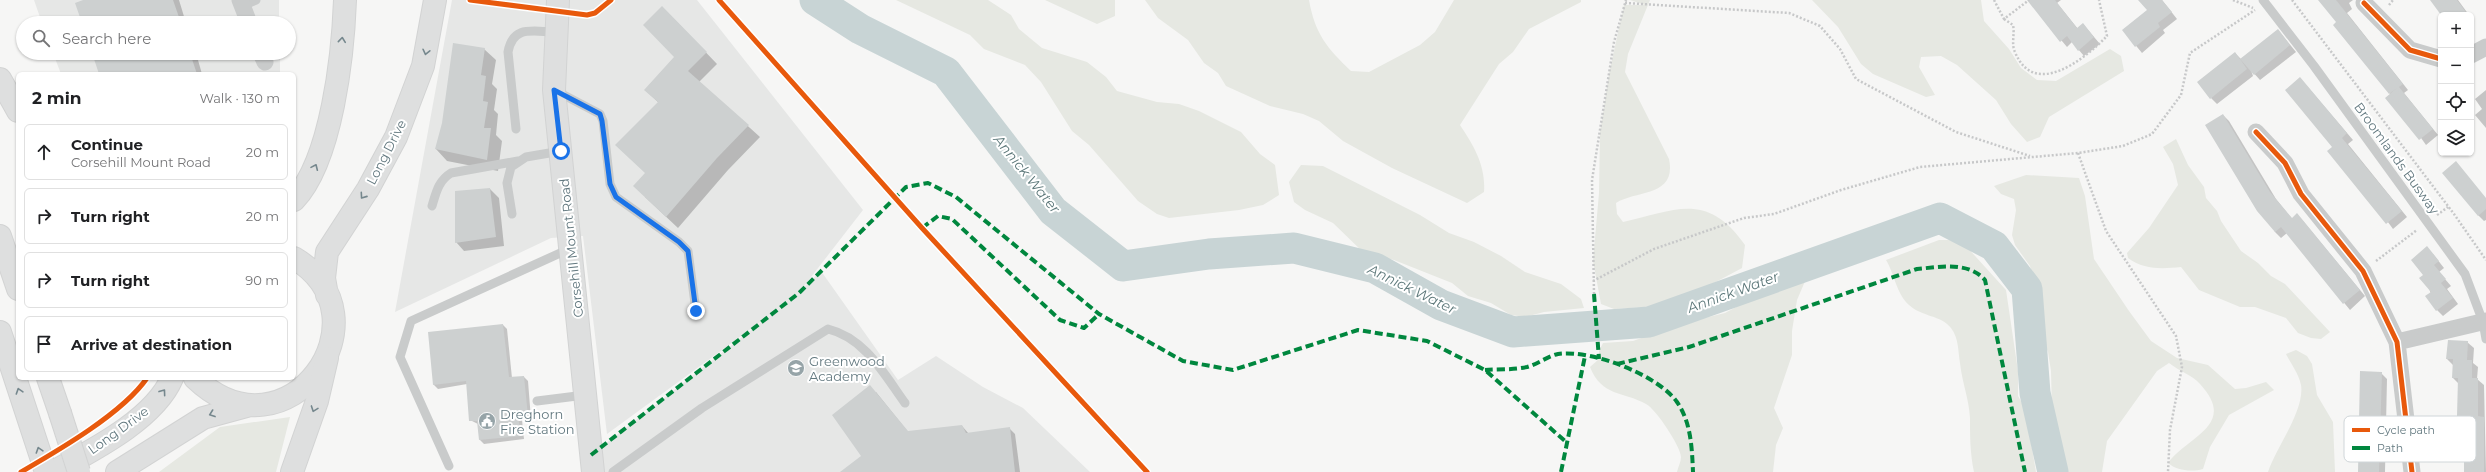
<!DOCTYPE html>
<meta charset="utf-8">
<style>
:root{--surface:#fff;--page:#f2f2f2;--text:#202124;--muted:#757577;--line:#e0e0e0}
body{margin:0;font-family:Montserrat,sans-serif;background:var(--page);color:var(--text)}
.controls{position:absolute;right:12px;top:12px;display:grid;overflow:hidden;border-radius:6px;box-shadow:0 1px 3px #0004}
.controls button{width:36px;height:36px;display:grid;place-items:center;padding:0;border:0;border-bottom:1px solid var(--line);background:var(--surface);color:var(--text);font:20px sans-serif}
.stop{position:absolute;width:12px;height:12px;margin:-9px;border:3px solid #1a73e8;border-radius:50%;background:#fff}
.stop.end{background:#1a73e8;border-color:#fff;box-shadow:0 1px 4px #0008}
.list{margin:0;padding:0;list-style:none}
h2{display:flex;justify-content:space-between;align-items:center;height:52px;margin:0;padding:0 16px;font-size:17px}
h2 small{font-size:13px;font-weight:400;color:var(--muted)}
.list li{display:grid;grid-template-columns:26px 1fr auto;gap:12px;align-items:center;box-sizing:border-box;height:56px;margin:0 8px 8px;padding:0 8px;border:1px solid var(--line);border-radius:6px}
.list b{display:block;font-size:15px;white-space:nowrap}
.list p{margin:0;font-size:13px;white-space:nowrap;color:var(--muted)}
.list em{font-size:13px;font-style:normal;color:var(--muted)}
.icon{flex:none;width:22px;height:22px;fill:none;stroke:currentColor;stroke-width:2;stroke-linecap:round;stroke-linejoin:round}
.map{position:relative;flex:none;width:2486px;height:472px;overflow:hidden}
.search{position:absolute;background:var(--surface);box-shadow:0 1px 3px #0004;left:16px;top:16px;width:280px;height:44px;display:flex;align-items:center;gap:10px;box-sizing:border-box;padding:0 14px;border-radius:22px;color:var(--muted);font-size:15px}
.panel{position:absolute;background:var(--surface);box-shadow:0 1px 3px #0004;left:16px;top:72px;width:280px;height:308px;border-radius:6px}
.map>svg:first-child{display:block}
.built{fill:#e6e7e6}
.green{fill:#e6e8e2}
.shadow{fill:#0003}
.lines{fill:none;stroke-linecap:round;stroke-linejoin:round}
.river{stroke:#c8d4d5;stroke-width:31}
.building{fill:#cdd0d0}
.secondary-casing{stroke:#d2d3d3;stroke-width:24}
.primary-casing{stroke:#d2d3d3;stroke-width:24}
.path{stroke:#c7c8c9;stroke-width:2.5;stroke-dasharray:2 2;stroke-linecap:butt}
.service{stroke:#c9cbcb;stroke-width:9}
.minor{stroke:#c9cbcb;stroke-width:17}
.secondary{stroke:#dedfdf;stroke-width:22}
.primary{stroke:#dedfdf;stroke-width:22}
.primary-bridge-casing{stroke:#d2d3d3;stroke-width:24;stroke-linecap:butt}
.primary-bridge{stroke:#dedfdf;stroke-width:22}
.quiet{stroke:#00873e;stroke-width:4;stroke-dasharray:8 4;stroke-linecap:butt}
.cycleway-casing{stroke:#fff;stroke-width:8}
.cycleway{stroke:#e8590c;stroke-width:5}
.oneway{stroke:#75878d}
.route{stroke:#1a73e8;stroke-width:5}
.labels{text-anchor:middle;stroke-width:4;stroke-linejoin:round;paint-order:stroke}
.street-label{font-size:13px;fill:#62787f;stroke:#fff}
.poi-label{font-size:13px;fill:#62787f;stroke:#fff;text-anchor:start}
.water-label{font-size:14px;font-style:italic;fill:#5d787a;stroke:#fff}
.key{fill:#fff;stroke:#d0d6d9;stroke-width:1}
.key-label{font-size:11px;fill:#62787f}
</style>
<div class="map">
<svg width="2486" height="472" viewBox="0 0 2486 472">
<rect width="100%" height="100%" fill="#f6f6f5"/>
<path class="built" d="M34,0H279V23H42Z
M452,0H697L863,210L801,290L821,271L898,380L936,356L983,387L1023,408L1090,472H593L591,455L782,306L607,434L583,236L551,238L395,312Z
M53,53H280V74H61Z"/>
<path class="green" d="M896,0H988L1011,15L1019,29L1042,48L1087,62L1106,77L1117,91L1157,102L1179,104L1199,111L1241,132L1260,154L1275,165L1279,195L1263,205L1239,210L1169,218L1157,214L1138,201L1089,145L1072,131L1041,82L1025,65L984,49L970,35Z
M1045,0H1115V16L1097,24Z
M1145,0H1309C1315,34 1327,48 1351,71L1369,72L1420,45L1435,32L1454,0H1581V2L1529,29L1513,52L1499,64L1460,125C1474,146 1486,166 1484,192L1467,203L1392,168L1343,141L1319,121L1303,114L1270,106L1226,86L1218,73L1204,63L1188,40L1158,18Z
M1630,0H1650L1628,54L1625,72L1669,159C1677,197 1637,190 1616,203L1617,214L1623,222C1676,210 1707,191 1745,245L1742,268L1682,300L1660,306L1614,309L1601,304L1593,261L1599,193L1600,132L1609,74L1624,5H1645Z
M1812,0H1981L1984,21L2009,49L2021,68L2037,80L2056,81L2110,49L2121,56L2124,71L2049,117L2040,137L2027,142L2011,124L1996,100L1957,65L1941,56L1921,57L1919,67L1935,95L1926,97L1873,74L1861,64L1838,27Z
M2176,139L2188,165L2204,187L2206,198L2217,211L2221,221L2241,251L2258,263L2271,276L2285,284L2330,332L2321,339L2311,338L2298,333L2286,318L2255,307H2240L2199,290L2181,267C2162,269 2144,270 2128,258L2127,253L2149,228L2178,185L2173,164L2163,147Z
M1301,165L1323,166L1420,215L1449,233L1474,242L1501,256L1525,272L1561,284L1581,299L1584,308L1544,312L1525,317L1511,315L1491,303L1468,296L1452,283L1394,260L1364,253L1333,223L1305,210L1294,202L1289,182Z
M2026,175L2079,178L2085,196L2094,259L2129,311L2151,341L2177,358L2208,365L2235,389L2246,388L2266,382L2274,390L2229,415L2210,447L2203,469C2192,472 2177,471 2168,463C2188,436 2238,425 2200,384C2192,375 2179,371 2169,363L2157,371L2107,441L2102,472H2067L2052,412L2051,371L2048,352L2039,329V311L2034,281L2030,266L2015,245L2012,235L2016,210L2014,199L2001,194L1994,186Z
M1939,240H1950L1966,246L2006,290L2018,371V396L2025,408L2036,472H1974C1970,453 1970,436 1970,418C1969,399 1962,382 1960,363C1958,352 1959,338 1951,328C1941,315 1922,317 1909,305C1896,293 1895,275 1886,260Z
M1806,279L1797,300L1792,331V355L1774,408L1783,428L1776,445L1773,472H1677C1678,467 1681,462 1681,457C1681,447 1656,409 1646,404C1623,391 1602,397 1590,367L1599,359V351L1603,343L1633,341L1684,323L1725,313L1751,299L1770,294L1785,284Z
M2296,350L2307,356L2312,364L2317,395L2333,422L2335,472H2268C2276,448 2305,410 2301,385C2299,374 2291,364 2286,354Z
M290,417L276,472H159L220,427Z"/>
<path class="shadow" d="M86,0H179L186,23H83Z
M2036,0H2061L2057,3L2078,29L2083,24L2100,44L2084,56L2072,42L2067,47L2031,4Z
M2150,0H2162L2177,19L2163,30L2165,33L2142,53L2123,30L2148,10Z
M2325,0H2353L2349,3L2352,9L2347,13L2408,90L2404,93L2438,135L2426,145L2391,95L2334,25L2337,23Z
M2432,0H2458L2469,15H2443Z
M673,18L717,64L699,82L760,137L728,170L678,228L645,197L646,174L659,103L645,90L675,57Z
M2471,18L2474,22L2471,25Z
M2278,30L2296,52L2260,80L2251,70L2253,76L2217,104L2211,98L2235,53L2241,59Z
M484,49L496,60L492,84L497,89L494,110L498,114L496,135L502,141L498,171L447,161L436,149Z
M93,53H196L202,74H100Z
M2300,78L2353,140L2348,144L2407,217L2393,229L2333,147Z
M2486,90V128L2475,115L2482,109L2475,99Z
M2223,115L2229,121L2276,199L2292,219L2303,221L2365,296L2350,310L2287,233L2281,238L2275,232Z
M490,189L499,198L504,246L464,251L456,242Z
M2486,198V220L2484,221L2478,215Z
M2433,254L2444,268L2439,272L2451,286L2447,289L2458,304L2443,316L2437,310L2424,275Z
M503,325L507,329L512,378L524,377L528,381L531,419L522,420L524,439L484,444L480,440L478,424L470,420L467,384L438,389L434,385L429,333Z
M2467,342L2474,348L2473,363L2478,367L2477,379L2484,385L2486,472H2465L2464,422L2458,416L2459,384L2453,378V365L2447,359Z
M2381,373L2387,379L2385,472H2359Z
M876,392L908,432L962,426L969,434L1009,428L1015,434L1020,472H842L862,456Z"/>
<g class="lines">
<path class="river" d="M815,0L860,29L946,72L1053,211L1123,266L1209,254L1294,248L1375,268L1441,305L1513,332L1649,322L1940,218L1994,246L2027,289L2035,393L2053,472"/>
</g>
<path class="building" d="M83,0H173L181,23H82L75,3Z
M2027,0H2055L2077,28L2083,23L2094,37L2078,51L2067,36L2060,42Z
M2138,0H2162L2172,12L2158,23L2160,27L2135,47L2122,30L2147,10Z
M2318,0H2336L2403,84L2399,87L2433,129L2419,140L2385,98L2397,88L2389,94L2333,25L2336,22Z
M2430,0H2457L2468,15H2441Z
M662,6L707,52L688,71L749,125L717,158L666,217L633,186L645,173L615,145L658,102L644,90L674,57L643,25Z
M2278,29L2290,45L2254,75L2240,59Z
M453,43L485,48L481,75L486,76L483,101L488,102L484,128H491L487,160L435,149L442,123Z
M2235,52L2247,69L2210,99L2197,82Z
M92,53H190L197,74H99Z
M2300,77L2347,133L2342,138L2402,211L2386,224L2327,151L2332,147L2285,90Z
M2223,114L2270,192L2292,218L2297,213L2360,290L2343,304L2281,227L2275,232L2257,211L2205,125Z
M2456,161L2486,198V209L2478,216L2442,173Z
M490,188L496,237L455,243V191Z
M2427,246L2439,261L2434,265L2446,279L2441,283L2453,298L2436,311L2425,296L2431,292L2419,278L2423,275L2411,260Z
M503,324L509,377L524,376L528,416H518L521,436L479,440L477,421H469L466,381L433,385L428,332Z
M2448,340L2468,341L2467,360H2472V378H2478V416L2484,417V472H2464V416H2457L2458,378H2452L2453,359H2446Z
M2360,371L2382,372L2379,472H2358Z
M870,385L908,431L962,425L966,433L1010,427L1015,472H840L861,456L832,415Z"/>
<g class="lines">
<g class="secondary-casing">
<path id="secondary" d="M558,0L554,90L593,472
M294,200C332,160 343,54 345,0
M327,295L324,278L327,252L368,189L396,137L423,66L435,0
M195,378C287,466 393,317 294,258
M53,472C91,451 154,420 172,378
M117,472L203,418L247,406"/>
</g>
<g class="primary-casing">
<path id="primary" d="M0,79L18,111
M0,236L18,289
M0,332L46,472
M48,378L60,413
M292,472L317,401L327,358"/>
</g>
<path class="path" d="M1994,0L2004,19L2029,0
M2233,0L2253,8
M2292,0L2454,214L2486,260
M1625,3L1789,13L1820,26L1840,49L1856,79L1956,132L2030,156
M2389,5L2393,0
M2004,19L2013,25C2015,34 2011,44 2015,52C2034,99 2084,60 2107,36L2099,0
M2078,153L2106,231L2176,336L2182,367L2170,430L2168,472
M2437,215L2448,207
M2376,261L2417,230
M1593,281L1654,249L1744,218L1774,214L1841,190L1920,167L2078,153L2123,146L2152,134L2181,95L2190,53L2255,10
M1594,294L1592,180L1614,42L1626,0"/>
<path class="service" d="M2263,0L2314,66L2465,274L2483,322L2486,339
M242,6L256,0
M556,91L600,114L603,121L610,184L616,197L679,242L688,251L696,311
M516,129L508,52C513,24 534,32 556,32
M432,206C436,193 438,181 451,173L518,161
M512,214L507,183L511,167L526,157L561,151
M537,401L585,395
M449,466L400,357L411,321L569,249
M613,472L702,408L828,329C865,338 884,374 905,403"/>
<path class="minor" d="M240,0L249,23
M2364,3L2410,50L2441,59
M261,53L265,62
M2471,55L2486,47
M2256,132L2285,163L2301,194L2363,271L2397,342L2412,472
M2397,342L2486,321"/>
<use href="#secondary" class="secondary"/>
<use href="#primary" class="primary"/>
<g class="primary-bridge-casing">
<path id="primary-bridge" d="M60,413L79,472"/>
</g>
<use href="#primary-bridge" class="primary-bridge"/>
<path class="quiet" d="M922,228L938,216L952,219L1060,320L1084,328L1099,314
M1594,294L1599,359
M1617,364L1689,347L1917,269C1940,267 1968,261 1985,280L2025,472
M1485,370C1498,369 1514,370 1527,367C1538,364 1548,356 1558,354C1591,349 1658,375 1677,402C1691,422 1692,448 1693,472
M591,455L799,293L906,187L928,183L956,197L1099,314L1183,361L1233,370L1358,330L1427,341L1485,370L1566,442
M1561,472L1585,356"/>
<g class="cycleway-casing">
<path id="cycleway" d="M470,0L587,15L595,13L611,0
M719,0L922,228L1147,472
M2364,3L2410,50L2441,59
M2256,132L2285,163L2301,194L2363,271L2397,342L2412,472
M21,472C59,450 123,413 147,378"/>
</g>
<use href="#cycleway" class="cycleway"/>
</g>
<defs><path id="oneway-chevron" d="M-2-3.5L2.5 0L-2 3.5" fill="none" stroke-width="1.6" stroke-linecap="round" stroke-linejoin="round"/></defs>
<g class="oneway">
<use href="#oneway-chevron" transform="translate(342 40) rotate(-84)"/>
<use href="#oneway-chevron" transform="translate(426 52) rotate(103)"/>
<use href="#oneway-chevron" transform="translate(315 167) rotate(-66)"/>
<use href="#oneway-chevron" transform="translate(363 196) rotate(125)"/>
<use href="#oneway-chevron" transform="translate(19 391) rotate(-108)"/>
<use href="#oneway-chevron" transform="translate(163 392) rotate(-54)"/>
<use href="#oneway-chevron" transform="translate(314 409) rotate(110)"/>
<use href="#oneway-chevron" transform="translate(212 414) rotate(160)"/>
<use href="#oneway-chevron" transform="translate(39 450) rotate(-108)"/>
</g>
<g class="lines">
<path class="route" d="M561,151L554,90L600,114L602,121L610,184L616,197L679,242L688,251L696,311"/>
</g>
<defs>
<g id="school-disc" transform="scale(0.9)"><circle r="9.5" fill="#96a4a8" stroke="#fff"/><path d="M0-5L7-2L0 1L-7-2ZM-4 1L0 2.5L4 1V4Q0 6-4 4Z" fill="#fff"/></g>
<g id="civic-disc" transform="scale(0.9)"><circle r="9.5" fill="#96a4a8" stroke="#fff"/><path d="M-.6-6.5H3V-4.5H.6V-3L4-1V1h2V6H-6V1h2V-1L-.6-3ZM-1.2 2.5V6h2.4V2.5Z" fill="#fff"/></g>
</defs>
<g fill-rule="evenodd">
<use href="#school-disc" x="796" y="368"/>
<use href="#civic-disc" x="487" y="421"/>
</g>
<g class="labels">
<g class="street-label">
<text transform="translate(386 152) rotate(-63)" y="5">Long Drive</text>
<text transform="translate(2397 158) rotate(54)" y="5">Broomlands Busway</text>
<text transform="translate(571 248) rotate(-96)" y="5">Corsehill Mount Road</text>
<text transform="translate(118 430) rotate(-36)" y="5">Long Drive</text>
</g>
<g class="poi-label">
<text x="809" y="366">Greenwood<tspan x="809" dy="15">Academy</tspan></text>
<text x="500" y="419">Dreghorn<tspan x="500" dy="15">Fire Station</tspan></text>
</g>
<g class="water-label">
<text transform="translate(1027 174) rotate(51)" y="5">Annick Water</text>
<text transform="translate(1412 289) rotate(26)" y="5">Annick Water</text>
<text transform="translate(1733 292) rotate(-20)" y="5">Annick Water</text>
</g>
</g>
<rect x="2344" y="416" width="132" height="46" rx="6" class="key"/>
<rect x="2352" y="428" width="18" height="4" fill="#e8590c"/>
<rect x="2352" y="446" width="18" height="4" fill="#00873e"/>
<g class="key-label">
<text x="2377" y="434">Cycle path</text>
<text x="2377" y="452">Path</text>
</g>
</svg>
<div class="controls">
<button>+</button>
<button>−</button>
<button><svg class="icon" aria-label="locate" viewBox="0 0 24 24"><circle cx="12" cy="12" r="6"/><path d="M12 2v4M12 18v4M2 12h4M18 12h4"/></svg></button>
<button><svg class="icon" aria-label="layers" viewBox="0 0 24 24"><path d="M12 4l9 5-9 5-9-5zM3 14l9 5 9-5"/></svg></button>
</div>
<div class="stop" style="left:561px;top:151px"></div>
<div class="stop end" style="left:696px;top:311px"></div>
<div class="search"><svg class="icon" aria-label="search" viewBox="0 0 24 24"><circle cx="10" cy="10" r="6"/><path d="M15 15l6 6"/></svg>Search here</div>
<section class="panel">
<h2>2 min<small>Walk · 130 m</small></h2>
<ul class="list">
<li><svg class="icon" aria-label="ahead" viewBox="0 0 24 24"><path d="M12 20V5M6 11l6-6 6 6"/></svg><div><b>Continue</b><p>Corsehill Mount Road</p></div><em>20 m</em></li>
<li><svg class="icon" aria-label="right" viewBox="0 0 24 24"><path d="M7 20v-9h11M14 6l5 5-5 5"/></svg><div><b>Turn right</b></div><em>20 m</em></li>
<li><svg class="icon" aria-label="right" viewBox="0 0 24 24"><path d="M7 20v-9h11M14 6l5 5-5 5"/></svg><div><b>Turn right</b></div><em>90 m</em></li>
<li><svg class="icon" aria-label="arrive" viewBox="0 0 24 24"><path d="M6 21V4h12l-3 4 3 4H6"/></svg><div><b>Arrive at destination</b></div></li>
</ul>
</section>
</div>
